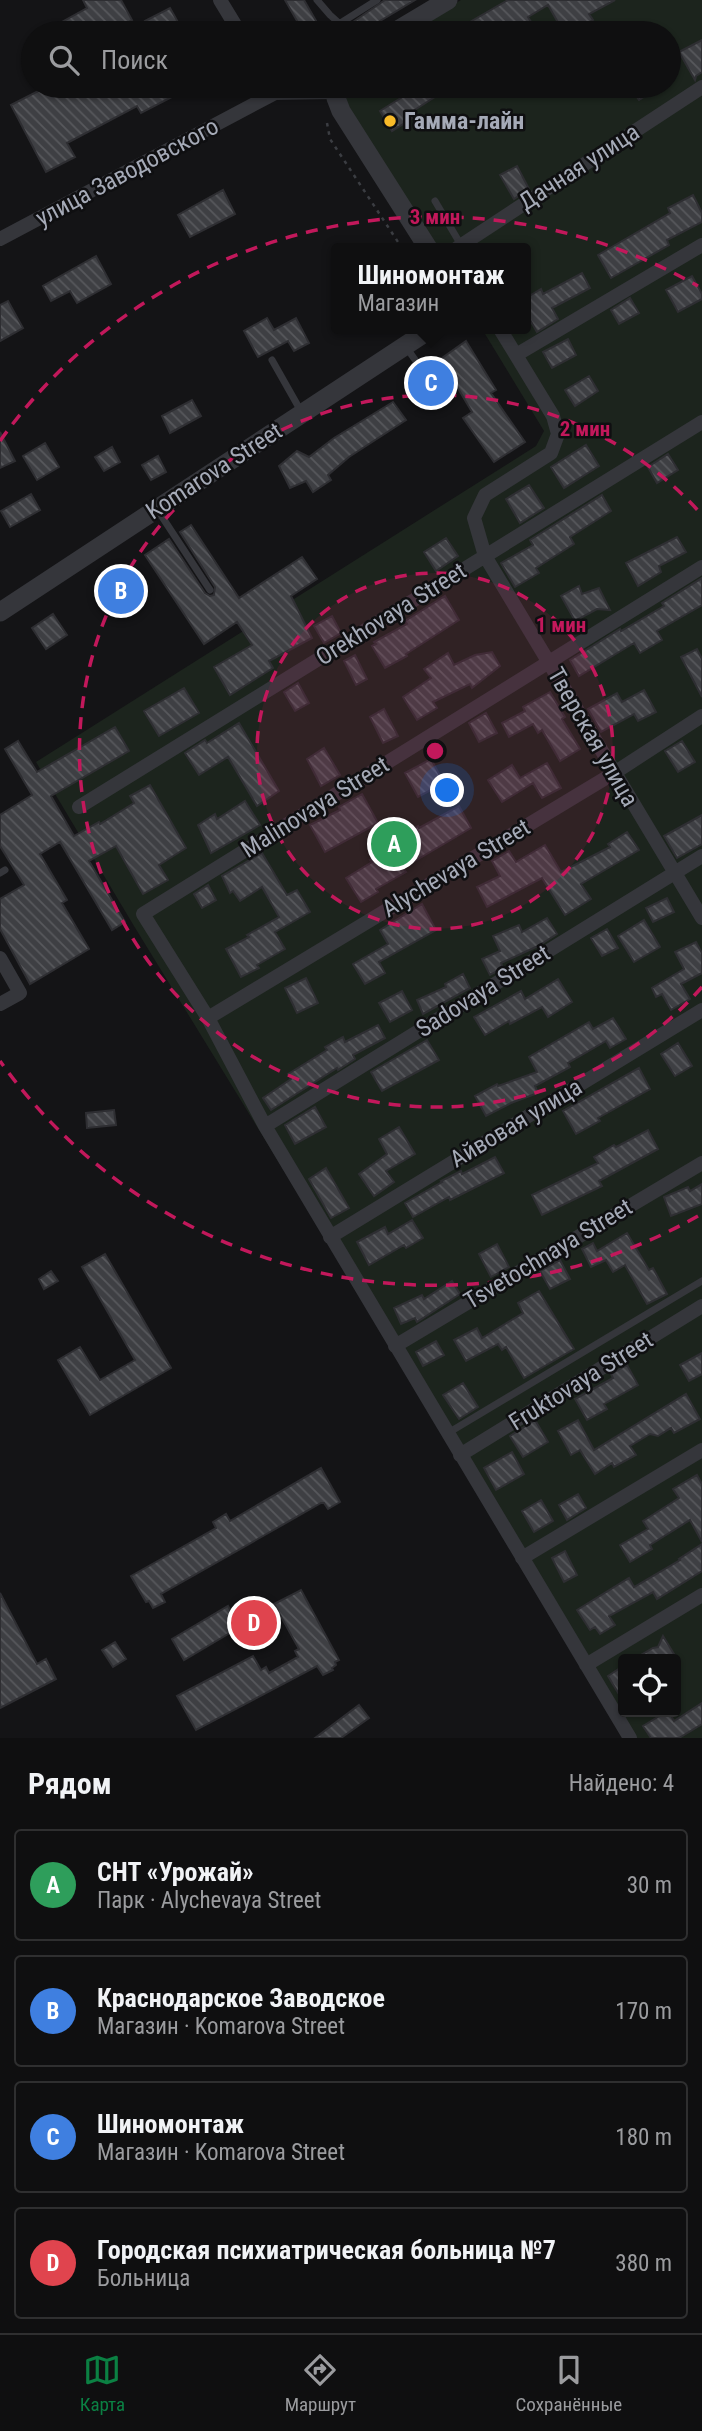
<!DOCTYPE html>
<html lang="ru">
<meta charset="utf-8">
<style>
:root{--surface:#0f0f10;--page:#181819;--text:#f1f3f6;--muted:#9b9c9f;--line:#2f2f30;--accent:#0b8043}
body{margin:0;font-family:"Roboto Condensed",sans-serif;background:var(--page);color:var(--text)}
.controls{position:absolute;right:21px;bottom:21px;display:grid;overflow:hidden;border-radius:7px;box-shadow:0 2px 5px #0004}
.controls button{width:63px;height:63px;display:grid;place-items:center;padding:0;border:0;border-bottom:2px solid var(--line);background:var(--surface);color:var(--text);font:35px sans-serif}
.you{position:absolute;left:448px;top:791px;width:24px;height:24px;margin:-18px;border:5px solid #fff;border-radius:50%;background:#1a73e8;box-shadow:0 0 0 10px #1a73e833}
.badge{display:grid;place-items:center;width:46px;height:46px;border-radius:50%;background:var(--accent);color:#fff;font-size:23px;font-weight:700}
.pin{position:absolute;translate:-50% -50%;border:4px solid #fff;box-shadow:0 2px 7px #0006}
.popup{position:absolute;left:331px;top:243px;width:200px;height:91px;box-sizing:border-box;display:grid;place-content:center;border-radius:7px;background:var(--surface);filter:drop-shadow(0 2px 5px #0005);font-size:23px;white-space:nowrap;color:var(--muted)}
.popup b{font-size:26px;color:var(--text)}
.popup::after{content:'';position:absolute;left:50%;top:100%;margin-left:-14px;border:14px solid transparent;border-top-color:var(--surface)}
.list{margin:0;padding:0;list-style:none}
h2{display:flex;justify-content:space-between;align-items:center;height:91px;margin:0;padding:0 28px;font-size:30px}
h2 small{font-size:23px;font-weight:400;color:var(--muted)}
.list li{display:grid;grid-template-columns:46px 1fr auto;gap:21px;align-items:center;box-sizing:border-box;height:112px;margin:0 14px 14px;padding:0 14px;border:2px solid var(--line);border-radius:7px}
.list b{display:block;font-size:26px;white-space:nowrap}
.list p{margin:0;font-size:23px;white-space:nowrap;color:var(--muted)}
.list em{font-size:23px;font-style:normal;color:var(--muted)}
.icon{flex:none;width:38px;height:38px;fill:none;stroke:currentColor;stroke-width:2;stroke-linecap:round;stroke-linejoin:round}
.map{position:relative;flex:none;width:702px;height:1738px;overflow:hidden}
.search{position:absolute;background:var(--surface);box-shadow:0 2px 5px #0004;left:21px;right:21px;top:21px;height:77px;display:flex;align-items:center;gap:18px;box-sizing:border-box;padding:0 24px;border-radius:38px;color:var(--muted);font-size:26px}
.sheet{height:595px;background:var(--surface)}
nav{display:flex;justify-content:space-around;align-items:center;box-sizing:border-box;height:98px;border-top:2px solid var(--line);background:var(--surface);font-size:19px;color:var(--muted)}
nav a{display:grid;justify-items:center;gap:4px}
nav .on{color:var(--accent)}
.map>svg:first-child{display:block}
.green{fill:#1c241d;fill-rule:evenodd}
.building{fill:url(#building-back-hatch);stroke:#2e2e32;stroke-width:2}
.lines{fill:none;stroke-linecap:round;stroke-linejoin:round}
.path{stroke:#3b3d42;stroke-width:2.5;stroke-dasharray:3.5 5;stroke-linecap:butt}
.service{stroke:#35363b;stroke-width:7}
.minor{stroke:#35363b;stroke-width:14}
.tertiary{stroke:#35363b;stroke-width:19}
.ring{fill:none;stroke:#c2185b;stroke-width:3.5;stroke-dasharray:12 9}
.poi-dot{fill:#f9bb29;stroke:#0f0f11;stroke-width:2.5}
.labels{text-anchor:middle;stroke-width:5;stroke-linejoin:round;paint-order:stroke}
.poi-label{font-size:24px;font-weight:bold;fill:#a5aab7;stroke:#0f0f11;text-anchor:start}
.street-label{font-size:24px;fill:#a5aab7;stroke:#0f0f11}
.centre{fill:#c2185b;stroke:#0f0f11;stroke-width:3.5}
.ring-label{font-size:21px;text-anchor:middle;font-weight:bold;fill:#c2185b;stroke:#0f0f11;stroke-width:5;stroke-linejoin:round;paint-order:stroke}
</style>
<div class="map">
<svg width="702" height="1738" viewBox="0 0 702 1738">
<defs>
<pattern id="building-back-hatch" width="6" height="6" patternUnits="userSpaceOnUse" patternTransform="scale(1.75)"><rect width="6" height="6" fill="#3e3f43"/><path d="M-1 5l2 2M0 0l6 6M5-1l2 2" fill="none" stroke="#57585c"/></pattern>
</defs>
<rect width="100%" height="100%" fill="#141416"/>
<path class="green" d="M461,0H702V1738H632L134,926L36,762L536,446L544,431L482,329H526V248H433L342,99L345,86H669V33H406ZM623,1659H676V1712H623Z"/>
<path class="building" d="M83,0H121L132,20L109,33H42L87,8Z
M285,0H304L323,33H304Z
M385,0H415L360,33L353,22Z
M508,0H615L589,14L593,20L570,33H564L548,5L528,17L538,33H517L512,26L507,29L504,25L491,33H451Z
M170,8L184,33H152L145,21Z
M702,40V72L696,76L695,80L679,52Z
M48,86H193L141,113L137,106L67,143L75,157L46,172L11,105Z
M420,86H452L413,111L416,116L392,131L380,111Z
M629,86H661L639,100Z
M517,166L529,189L514,199L500,175Z
M223,190L235,214L190,237L178,215Z
M693,195L702,213V222L667,240L669,245L611,278L598,255L670,213L668,208Z
M96,256L111,284L77,303L70,291L51,301L43,286Z
M582,273L590,288L552,308L558,319L537,332L526,313V298L541,289L543,294Z
M692,276L702,294V299L678,312L666,290Z
M630,298L639,313L619,324L611,310Z
M8,301L23,328L0,341V305Z
M267,318L274,330L296,318L309,343L294,351L288,341L258,357L244,331Z
M568,339L576,355L552,368L543,352Z
M466,341L496,390L491,393L525,442L494,462L463,418L472,412L456,385L427,404L411,379L418,374L426,376L429,373L428,368Z
M589,376L598,391L575,406L565,390Z
M192,400L201,416L170,433L162,416Z
M393,402L406,420L349,457L328,475L331,480L313,492L306,481L290,488L279,466L297,451L309,457L334,438Z
M0,432L15,461L0,468Z
M45,443L59,467L37,480L23,456Z
M586,445L599,466L564,488L551,467Z
M112,447L120,462L104,471L95,457Z
M668,454L678,470L657,483L648,467Z
M158,456L166,472L151,480L142,465Z
M529,485L544,508L520,523L506,499Z
M31,494L40,510L10,527L1,511Z
M602,495L611,511L570,537L574,544L536,568L539,573L515,587L501,563L533,545L530,540Z
M191,525L239,598L302,557L317,579L291,596L312,638L269,661L273,668L230,695L214,667L252,645L237,622L204,644L145,555L169,539L205,593L210,596L214,595L215,587L180,532Z
M677,537L686,552L659,566L661,572L638,586L626,563Z
M446,538L458,556L436,571L424,552Z
M123,572L139,596L119,609L103,586Z
M702,578V605L657,631L662,640L640,653L634,643L579,676L570,660L620,629L621,631L664,606L662,603Z
M579,586L582,594L599,588L610,610L597,609L575,621L561,596Z
M445,596L459,620L406,654L407,656L385,668L372,646L376,644L374,642L407,624L405,621Z
M53,614L67,635L46,649L32,628Z
M332,616L341,633L324,643L314,626Z
M697,649L702,659V697L681,657Z
M492,652L500,666L472,688L470,684L433,702L437,708L417,720L403,697L431,678L424,669L448,653L454,665L475,655Z
M355,655L367,679L356,685L344,661Z
M298,683L309,703L295,711L284,692Z
M184,688L199,713L159,736L144,711Z
M644,690L656,712L638,721L634,714L601,732L588,709L617,693L622,702Z
M550,692L565,717L562,719L580,749L560,761L542,730L538,733L533,724L509,737L502,723L525,711L523,707Z
M384,709L398,736L383,743L370,717Z
M486,713L497,733L479,742L469,723Z
M239,723L279,791L257,806L228,757L199,775L185,753L205,740L207,743Z
M115,727L129,751L51,796L74,836L99,822L100,824L134,803L130,796L150,785L186,848L159,865L168,880L143,894L116,846L89,861L125,922L112,930L60,842L40,854L67,900L62,903L89,949L30,984L0,929V899L24,885L0,846V815L32,795L5,749L18,741L37,772Z
M682,741L695,762L678,772L665,751Z
M324,748L340,775L321,786L307,759Z
M431,759L444,783L418,797L405,773Z
M547,763L561,788L542,798L533,783L502,802L488,780L512,765L520,778Z
M362,794L378,823L325,852L310,825L340,810L339,807Z
M245,801L260,825L211,853L198,825L215,814L217,819Z
M459,806L471,828L403,868L406,872L376,889L378,892L361,902L346,878L372,862L370,860L399,844L396,840L418,826L419,828Z
M702,815V844L677,858L664,836Z
M627,832L639,850L581,884L591,899L565,915L542,878L487,907L477,887L500,876L492,861L509,851L516,862L545,845L561,872L610,847L608,844Z
M262,853L287,895L297,890L310,912L275,932L285,949L257,965L259,968L241,977L226,949L249,937L247,935L279,917L262,887L240,901L233,891L230,893L222,876Z
M208,885L216,900L202,908L194,894Z
M667,898L674,912L653,922L646,908Z
M422,904L436,930L379,962L385,973L365,984L353,964L388,944L380,930Z
M547,918L557,934L538,946L501,963L503,968L490,975L482,959L500,951L493,936L519,925L522,932Z
M644,920L660,947L634,962L618,936Z
M607,929L618,948L602,956L591,938Z
M696,942L702,953V973L681,984L690,999L671,1010L662,994L656,997L652,988L684,969L675,952Z
M463,974L470,988L423,1014L417,1000L446,987L445,984Z
M306,978L318,1003L297,1013L285,988Z
M558,979L572,1002L548,1017L542,1007L510,1024L509,1021L485,1035L474,1017L521,991L525,999Z
M402,991L412,1010L390,1022L379,1003Z
M613,1018L626,1039L610,1048L606,1041L568,1063L570,1067L535,1086L538,1093L511,1103L486,1116L475,1096L497,1084L498,1086L537,1072L529,1057L589,1022L593,1029Z
M378,1025L385,1038L353,1055L355,1059L338,1070L337,1068L271,1110L263,1098L291,1079L288,1074L327,1050L325,1047L343,1037L345,1042Z
M427,1040L439,1060L382,1091L371,1072Z
M678,1043L692,1066L675,1076L661,1054Z
M639,1068L650,1089L598,1118L600,1121L576,1134L563,1111Z
M315,1107L326,1127L295,1144L285,1125Z
M114,1110L116,1125L87,1128L86,1113Z
M399,1127L415,1154L386,1171L394,1182L374,1196L359,1174L387,1154L379,1139Z
M648,1130L658,1149L599,1181L602,1186L542,1215L532,1195L598,1163L594,1157L614,1145L616,1147Z
M495,1157L504,1173L450,1200L449,1197L413,1217L405,1203L442,1182L441,1181L461,1171L462,1174Z
M326,1168L349,1208L331,1218L309,1179Z
M702,1184V1204L671,1216L664,1197L688,1187L690,1191Z
M412,1220L423,1238L406,1248L404,1245L369,1265L357,1242L385,1227L388,1234Z
M627,1233L649,1270L653,1268L667,1294L647,1304L625,1265L613,1272L606,1260L591,1267L582,1249L593,1243L597,1251Z
M497,1244L509,1267L491,1277L479,1254Z
M105,1254L171,1368L90,1415L58,1360L80,1347L100,1380L135,1360L82,1267Z
M560,1260L570,1279L550,1289L540,1271Z
M51,1271L58,1281L44,1289L39,1279Z
M452,1281L460,1294L417,1322L415,1318L401,1324L394,1308L422,1295L424,1299Z
M539,1291L574,1349L524,1378L506,1347L502,1350L498,1344L466,1361L454,1340L477,1328L482,1338L523,1313L518,1303Z
M436,1341L444,1355L423,1366L416,1352Z
M702,1353V1374L689,1381L680,1365Z
M627,1365L638,1385L604,1404L607,1409L587,1420L575,1399L613,1378L611,1374Z
M463,1383L478,1407L459,1419L443,1395Z
M686,1394L700,1419L674,1433L671,1428L658,1436L650,1434L630,1446L636,1455L614,1467L612,1463L595,1474L580,1450L571,1455L558,1431L578,1420L594,1450Z
M535,1420L548,1442L523,1457L510,1436Z
M512,1452L524,1474L496,1490L484,1468Z
M321,1468L340,1502L328,1509L324,1503H321L256,1540L161,1594L165,1602L153,1608L149,1601L146,1602L131,1576L216,1528L213,1522L226,1514L230,1521Z
M697,1475L702,1484V1542L690,1520L650,1545L652,1549L630,1562L620,1545L648,1529L643,1521L679,1498L673,1489Z
M578,1494L586,1508L567,1520L559,1505Z
M541,1500L553,1521L534,1532L522,1511Z
M702,1544V1571L657,1599L653,1592L609,1616L615,1625L600,1634L595,1627L590,1630L577,1610L629,1578L634,1587L680,1560L679,1559Z
M565,1551L577,1575L564,1582L552,1558Z
M301,1590L339,1660L335,1662L336,1665L332,1668L333,1670L323,1675L317,1666L196,1730L177,1696L253,1656L261,1670L266,1667L269,1673L298,1657L295,1651L299,1649L274,1604Z
M0,1593L37,1664L46,1659L56,1679L0,1708Z
M228,1606L240,1627L184,1660L172,1639Z
M663,1636L677,1659H634L653,1648L658,1647Z
M115,1642L126,1659L113,1667L102,1650Z
M623,1666V1701L608,1676Z
M702,1703V1724L679,1738H651L643,1726L666,1712H669L674,1721Z
M359,1705L369,1718L341,1738H315Z"/>
<g class="lines">
<path class="path" d="M327,123L330,139L402,248"/>
<path class="service" d="M317,0L330,15L350,33
M339,24L377,0
M435,201L461,245
M406,347L423,371
M272,360L302,413
M157,509L210,590
M0,873L5,870
M448,1433L702,1281"/>
<path class="minor" d="M220,0L240,33
M0,239L275,93L335,92
M457,248L702,87
M500,329L553,416L558,434L551,453L485,495L474,518L485,556L702,918
M516,355L702,245
M79,807L702,422
M0,958L20,993L0,1004
M208,1018L614,773L702,716
M265,1126L702,856
M330,1237L702,1010
M395,1346L702,1163
M460,1455L702,1306
M522,1558L702,1450
M586,1665L702,1595
M630,1738L265,1126L208,1018L143,914L702,567"/>
<path class="tertiary" d="M393,33L448,0
M336,86V98L341,111L428,248
M0,612L423,334L428,329"/>
</g>
<circle cx="435" cy="751" r="178" fill="#c2185b" fill-opacity=".12"/>
<g class="ring">
<circle cx="435" cy="751" r="178"/>
<path d="M702 987A356 356 0 1 1 702 515"/>
<path d="M698 1216A534 534 0 0 1 0 1061M0 441A534 534 0 0 1 698 286"/>
</g>
<circle class="poi-dot" cx="390" cy="121" r="7"/>
<g class="labels">
<g class="poi-label">
<text x="404" y="129">Гамма-лайн</text>
</g>
<g class="street-label">
<text transform="translate(579 167) rotate(-33)" y="8">Дачная улица</text>
<text transform="translate(127 172) rotate(-28)" y="8">улица Заводовского</text>
<text transform="translate(214 471) rotate(-33)" y="8">Komarova Street</text>
<text transform="translate(391 614) rotate(-32)" y="8">Orekhovaya Street</text>
<text transform="translate(593 737) rotate(60)" y="8">Тверская улица</text>
<text transform="translate(315 807) rotate(-32)" y="8">Malinovaya Street</text>
<text transform="translate(456 868) rotate(-31)" y="8">Alychevaya Street</text>
<text transform="translate(483 991) rotate(-32)" y="8">Sadovaya Street</text>
<text transform="translate(516 1123) rotate(-31)" y="8">Айвовая улица</text>
<text transform="translate(548 1254) rotate(-31)" y="8">Tsvetochnaya Street</text>
<text transform="translate(581 1381) rotate(-32)" y="8">Fruktovaya Street</text>
</g>
</g>
<circle cx="435" cy="751" r="10" class="centre"/>
<g class="ring-label">
<text x="435" y="224">3 мин</text>
<text x="585" y="436">2 мин</text>
<text x="561" y="632">1 мин</text>
</g>
</svg>
<div class="controls">
<button><svg class="icon" aria-label="locate" viewBox="0 0 24 24"><circle cx="12" cy="12" r="6"/><path d="M12 2v4M12 18v4M2 12h4M18 12h4"/></svg></button>
</div>
<div class="you"></div>
<div class="pin badge" style="left:394px;top:844px;background:#2e9e5b">A</div>
<div class="pin badge" style="left:121px;top:591px;background:#3f7fe0">B</div>
<div class="pin badge" style="left:431px;top:383px;background:#3f7fe0">C</div>
<div class="popup"><b>Шиномонтаж</b>Магазин</div>
<div class="pin badge" style="left:254px;top:1623px;background:#e0444e">D</div>
<div class="search"><svg class="icon" aria-label="search" viewBox="0 0 24 24"><circle cx="10" cy="10" r="6"/><path d="M15 15l6 6"/></svg>Поиск</div>
</div>
<section class="sheet">
<h2>Рядом<small>Найдено: 4</small></h2>
<ul class="list">
<li><span class="badge" style="background:#2e9e5b">A</span><div><b>СНТ «Урожай»</b><p>Парк · Alychevaya Street</p></div><em>30 m</em></li>
<li><span class="badge" style="background:#3f7fe0">B</span><div><b>Краснодарское Заводское</b><p>Магазин · Komarova Street</p></div><em>170 m</em></li>
<li><span class="badge" style="background:#3f7fe0">C</span><div><b>Шиномонтаж</b><p>Магазин · Komarova Street</p></div><em>180 m</em></li>
<li><span class="badge" style="background:#e0444e">D</span><div><b>Городская психиатрическая больница №7</b><p>Больница</p></div><em>380 m</em></li>
</ul>
</section>
<nav>
<a class="on"><svg class="icon" aria-label="map" viewBox="0 0 24 24"><path d="M3 6l6-2 6 2 6-2v14l-6 2-6-2-6 2zM9 4v14M15 6v14"/></svg>Карта</a>
<a><svg class="icon" aria-label="directions" viewBox="0 0 24 24"><path d="M12 3l9 9-9 9-9-9zM9 14v-3h6M13 9l2 2-2 2"/></svg>Маршрут</a>
<a><svg class="icon" aria-label="saved" viewBox="0 0 24 24"><path d="M7 4h10v16l-5-4-5 4z"/></svg>Сохранённые</a>
</nav>
